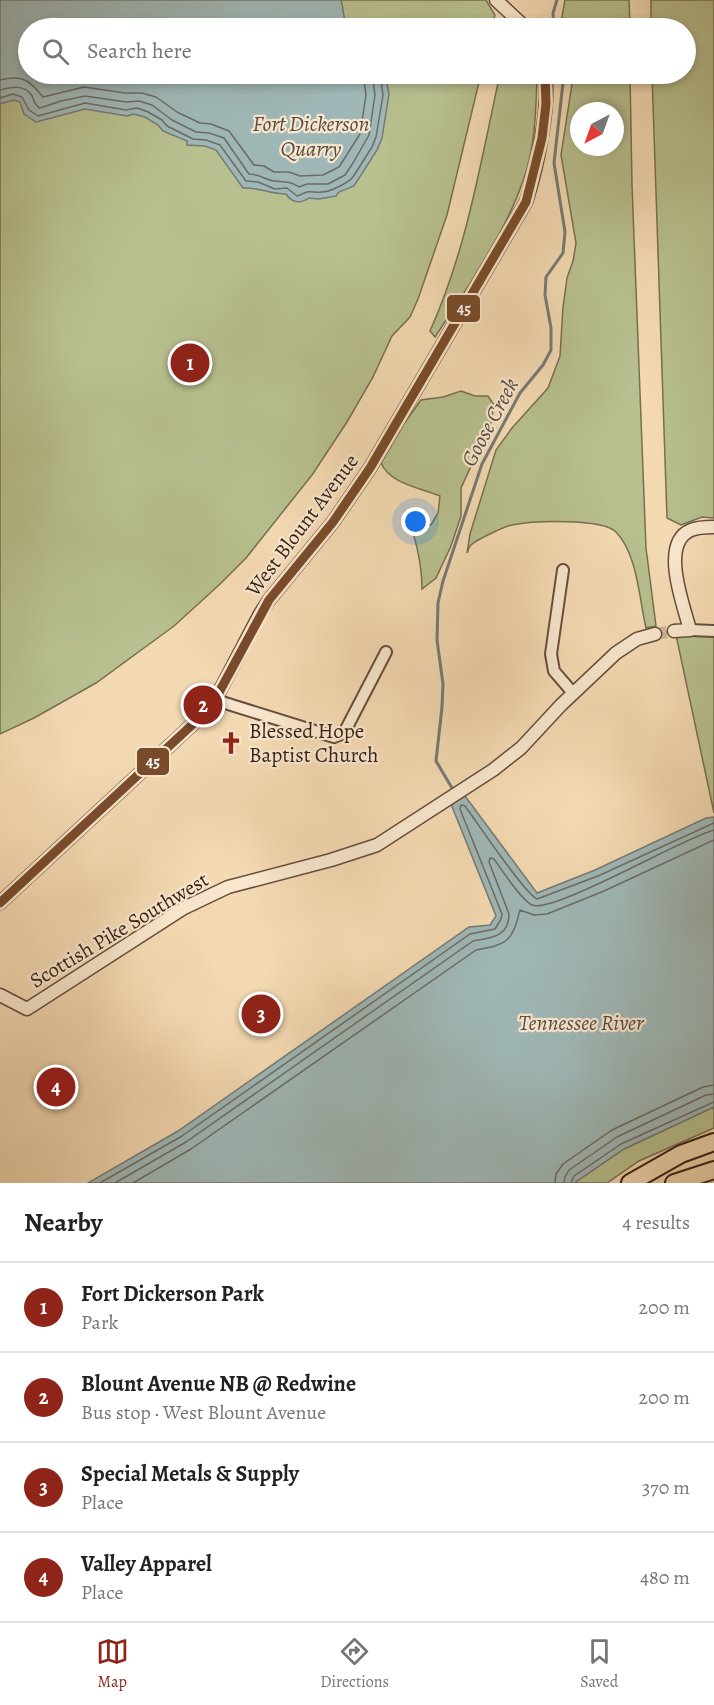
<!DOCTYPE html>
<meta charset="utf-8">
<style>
:root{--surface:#fff;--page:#f2f2f2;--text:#222;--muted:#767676;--line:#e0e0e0;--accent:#8f2418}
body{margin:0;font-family:Alegreya,serif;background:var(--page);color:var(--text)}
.compass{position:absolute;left:570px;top:102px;width:54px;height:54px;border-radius:50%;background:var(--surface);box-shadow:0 3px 9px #0003;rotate:221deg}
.you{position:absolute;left:416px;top:522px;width:21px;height:21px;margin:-15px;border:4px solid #fff;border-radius:50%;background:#1a73e8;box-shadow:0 0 0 9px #1a73e833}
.badge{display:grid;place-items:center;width:39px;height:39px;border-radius:50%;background:var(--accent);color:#fff;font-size:20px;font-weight:700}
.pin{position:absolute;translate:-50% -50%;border:3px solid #fff;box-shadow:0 2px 6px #0006}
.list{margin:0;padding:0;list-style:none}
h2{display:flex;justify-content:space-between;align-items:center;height:78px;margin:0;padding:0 24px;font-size:26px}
h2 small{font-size:20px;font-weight:400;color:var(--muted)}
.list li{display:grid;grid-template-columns:39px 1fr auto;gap:18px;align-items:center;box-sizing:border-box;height:90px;padding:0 24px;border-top:2px solid var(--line)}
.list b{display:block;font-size:22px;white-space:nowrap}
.list p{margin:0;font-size:20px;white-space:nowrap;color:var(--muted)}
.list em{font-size:20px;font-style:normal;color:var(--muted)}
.icon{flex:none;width:33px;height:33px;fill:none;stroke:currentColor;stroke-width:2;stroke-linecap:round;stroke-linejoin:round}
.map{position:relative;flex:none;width:714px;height:1183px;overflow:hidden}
.search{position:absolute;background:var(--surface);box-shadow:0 3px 9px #0003;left:18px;right:18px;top:18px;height:66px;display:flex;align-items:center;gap:15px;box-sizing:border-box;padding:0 21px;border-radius:33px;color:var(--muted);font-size:22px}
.sheet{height:438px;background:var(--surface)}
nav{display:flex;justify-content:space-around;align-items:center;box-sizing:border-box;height:84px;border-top:2px solid var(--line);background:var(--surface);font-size:16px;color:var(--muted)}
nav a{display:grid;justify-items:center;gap:3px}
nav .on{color:var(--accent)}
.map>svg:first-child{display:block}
.green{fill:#b8c08f;stroke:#786f52;stroke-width:1.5;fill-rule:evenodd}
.water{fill:#9fb8b7;stroke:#767a76;stroke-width:1.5}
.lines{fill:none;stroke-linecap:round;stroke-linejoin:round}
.shore{stroke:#6c6b66;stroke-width:1.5}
.stream{stroke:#767a76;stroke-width:3}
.tertiary-tunnel{stroke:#ceb493;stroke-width:12;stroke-dasharray:12 6;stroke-linecap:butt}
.minor-casing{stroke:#674d3c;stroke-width:14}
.tertiary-casing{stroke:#674d3c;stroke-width:15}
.primary-casing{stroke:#381e15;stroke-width:20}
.minor{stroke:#f8e7ce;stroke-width:10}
.tertiary{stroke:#f8e7ce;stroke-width:12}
.primary{stroke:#f4dab3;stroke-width:16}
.bus-1-casing{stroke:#f8e7ce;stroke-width:14}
.bus-1{stroke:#7a4b2a;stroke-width:9}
.labels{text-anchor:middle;stroke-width:4.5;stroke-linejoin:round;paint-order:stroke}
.street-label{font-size:21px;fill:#381e15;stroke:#f8e7ce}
.poi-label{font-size:21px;fill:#381e15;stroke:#f8e7ce;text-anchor:start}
.water-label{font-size:22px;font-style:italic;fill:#574c46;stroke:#f8e7ce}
.line-badge{stroke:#f8e7ce;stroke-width:2}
.badge-label{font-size:16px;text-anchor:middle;font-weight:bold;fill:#fff}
</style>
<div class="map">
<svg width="714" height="1183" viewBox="0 0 714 1183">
<rect width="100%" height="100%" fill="#f4dab3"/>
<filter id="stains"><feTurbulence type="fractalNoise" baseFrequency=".00333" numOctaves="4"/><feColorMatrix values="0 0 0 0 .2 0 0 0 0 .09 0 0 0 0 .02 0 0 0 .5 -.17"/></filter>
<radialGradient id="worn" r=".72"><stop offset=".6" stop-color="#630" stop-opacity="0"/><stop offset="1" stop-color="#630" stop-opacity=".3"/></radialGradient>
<path class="green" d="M0,0H486L495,15L491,28H28V74H481L447,215L418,299L410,317L392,336L373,377L347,422L312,475L246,558L219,585L174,626L96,683L34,718L0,734Z
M565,0H629L630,28H560Z
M651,0H714V518L702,517L681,525L667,518L652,74H686V28H651Z
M500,74H536L537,77C536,111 535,149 523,181C503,238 467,288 435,337L430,331C467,249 481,160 500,74Z
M570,74H630L632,185L646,548L656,626L646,628C639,599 638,555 616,532C602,518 532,521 512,525C505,526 476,540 471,545C469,547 468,551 467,553L470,534L496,450L512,428L548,388L560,356L563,307L567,278L573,261L576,243L561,155L572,84ZM579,111H615V147H579Z
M461,391L475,396H488L494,405L491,423L461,488V516L451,546L436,578L422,589C422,563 415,536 406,512L419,522L431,525L438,513L440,496C421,488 390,484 381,463L403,425L421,400L443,397Z
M690,634L714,637V813L676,635Z
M714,1107V1128L639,1161L607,1183H574L624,1149Z"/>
<path class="water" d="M0,0H341C344,10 343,20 348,28H28V74H385L389,94L382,138L377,150L354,186L339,192L336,196L319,199L309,198C300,204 292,203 286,194C269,194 259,187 243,188L216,150L205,146L187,145V141L163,131L158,125L145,117L134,114L127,116L85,109L36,122L24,114L20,102L14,100L0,104Z
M465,796L537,893L595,870L706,818L714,817V1107L624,1149L574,1183H88L178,1131L469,927L490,925L496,916L451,804Z"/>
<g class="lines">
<path class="shore" d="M0,80C23,74 30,81 43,97L84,87L125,93H142L156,97L177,112L200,123L211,124L229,131L254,165L264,166L274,172H289L300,176L323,175L339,167L360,134L366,95L363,74
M0,90C11,87 25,84 32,96C35,102 34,105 40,108L61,101L85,96L126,102L139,101L152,105L172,120L196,132L209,133L224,138L249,174C260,174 265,180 274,181C285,182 290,181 299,187L307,184H328L345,175L353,163L369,135L375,95L372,74
M0,98L13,94L22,97L29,110L38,116L85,103L126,110L137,108L148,112L162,120L167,126L193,139L206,140L220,145L246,181L258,182L275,189L287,188L297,196C301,195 303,193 307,192C311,191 317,193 322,192C330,192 348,183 353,177L372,147L376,137L383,95L380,74
M100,1183L182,1136L470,934L495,929L501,919L502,914L460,809L461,805L465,806C477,822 524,893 537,899L598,876L714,823
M115,1183L186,1142L473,941C491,938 509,937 509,914L489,862L490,858L494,859C501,869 522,901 532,905C553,914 683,838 714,830
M133,1183L191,1149L476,950C508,944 512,942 520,910L534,915L547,914L604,891L714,840
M555,1183L556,1174L563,1164L612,1130L703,1087L714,1085
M564,1183L565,1177L569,1170L617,1137L706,1095L714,1094
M571,1183L574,1176L621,1144L714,1102"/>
<path class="stream" d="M554,28L553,13L557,0
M452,788L436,761L442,707L443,684L437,640L438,603L443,581L482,464L520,393L543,365L551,350V328L545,295L546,277L563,253L565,232L554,163L564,74"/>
<path class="tertiary-tunnel" d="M655,634L674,631"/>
<g class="minor-casing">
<path id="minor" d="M563,570L551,654L554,671L573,693
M690,630L714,631
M216,698L225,703L334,737L344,733L386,652"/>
</g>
<g class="tertiary-casing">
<path id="tertiary" d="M496,0L526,28
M674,631L690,630C684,606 659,543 691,530C698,527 706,527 714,527
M0,903L207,711L216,698L260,614L269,600L333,522L370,468L526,202C537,168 550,108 545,74
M0,995L27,1009L184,908L228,887L331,860L377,845L493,770L521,748L561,705L616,653L637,639L655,634"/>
</g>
<g class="primary-casing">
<path id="primary" d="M630,1183L681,1154L714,1142
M674,1183L714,1170"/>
</g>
<use href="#minor" class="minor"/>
<use href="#tertiary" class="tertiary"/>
<use href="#primary" class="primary"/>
<g class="bus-1-casing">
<path id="bus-1" d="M0,903L207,711L216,698L269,600L333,522L370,468L526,202L542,138L546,104L545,74"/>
</g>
<use href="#bus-1" class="bus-1"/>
</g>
<defs>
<g id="church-bare" transform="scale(1.8)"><path d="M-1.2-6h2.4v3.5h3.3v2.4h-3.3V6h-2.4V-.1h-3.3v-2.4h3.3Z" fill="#8f2418" stroke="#f8e7ce" stroke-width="2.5" paint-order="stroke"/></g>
</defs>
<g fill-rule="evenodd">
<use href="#church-bare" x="231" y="743"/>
</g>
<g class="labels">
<g class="street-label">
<text transform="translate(302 525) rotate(-53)" y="7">West Blount Avenue</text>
<text transform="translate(119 930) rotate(-31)" y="7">Scottish Pike Southwest</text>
</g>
<g class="poi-label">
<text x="249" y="738">Blessed Hope<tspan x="249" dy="24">Baptist Church</tspan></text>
</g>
<g class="water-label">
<text x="311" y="131">Fort Dickerson<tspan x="311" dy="25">Quarry</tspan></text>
<text transform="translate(489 422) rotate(-62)" y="8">Goose Creek</text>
<text x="581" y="1030">Tennessee River</text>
</g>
</g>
<g class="line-badge">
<rect x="446" y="294" width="35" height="29" rx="6" fill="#7a4b2a"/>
<rect x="136" y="747" width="34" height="29" rx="6" fill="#7a4b2a"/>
</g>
<g class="badge-label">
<text x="464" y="314">45</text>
<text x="153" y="767">45</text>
</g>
<rect width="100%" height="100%" filter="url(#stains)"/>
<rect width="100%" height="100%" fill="url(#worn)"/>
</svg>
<svg class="compass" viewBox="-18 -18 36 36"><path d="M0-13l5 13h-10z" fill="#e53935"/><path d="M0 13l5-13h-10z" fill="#767676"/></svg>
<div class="you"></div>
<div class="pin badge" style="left:190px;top:363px">1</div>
<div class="pin badge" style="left:203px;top:705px">2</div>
<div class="pin badge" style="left:261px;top:1014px">3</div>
<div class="pin badge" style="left:56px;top:1087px">4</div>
<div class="search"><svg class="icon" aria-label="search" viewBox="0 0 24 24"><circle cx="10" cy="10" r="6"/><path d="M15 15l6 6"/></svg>Search here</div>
</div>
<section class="sheet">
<h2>Nearby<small>4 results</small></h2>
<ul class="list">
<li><span class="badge">1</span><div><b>Fort Dickerson Park</b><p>Park</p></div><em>200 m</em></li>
<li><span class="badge">2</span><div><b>Blount Avenue NB @ Redwine</b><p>Bus stop · West Blount Avenue</p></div><em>200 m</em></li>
<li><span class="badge">3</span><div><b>Special Metals &amp; Supply</b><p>Place</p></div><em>370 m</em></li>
<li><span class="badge">4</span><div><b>Valley Apparel</b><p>Place</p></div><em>480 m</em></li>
</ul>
</section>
<nav>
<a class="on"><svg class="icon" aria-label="map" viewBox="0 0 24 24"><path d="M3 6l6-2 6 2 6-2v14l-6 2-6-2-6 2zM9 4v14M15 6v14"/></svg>Map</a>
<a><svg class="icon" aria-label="directions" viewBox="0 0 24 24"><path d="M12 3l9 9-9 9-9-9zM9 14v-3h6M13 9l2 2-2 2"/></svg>Directions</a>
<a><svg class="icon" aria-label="saved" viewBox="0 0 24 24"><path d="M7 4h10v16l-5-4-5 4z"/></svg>Saved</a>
</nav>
